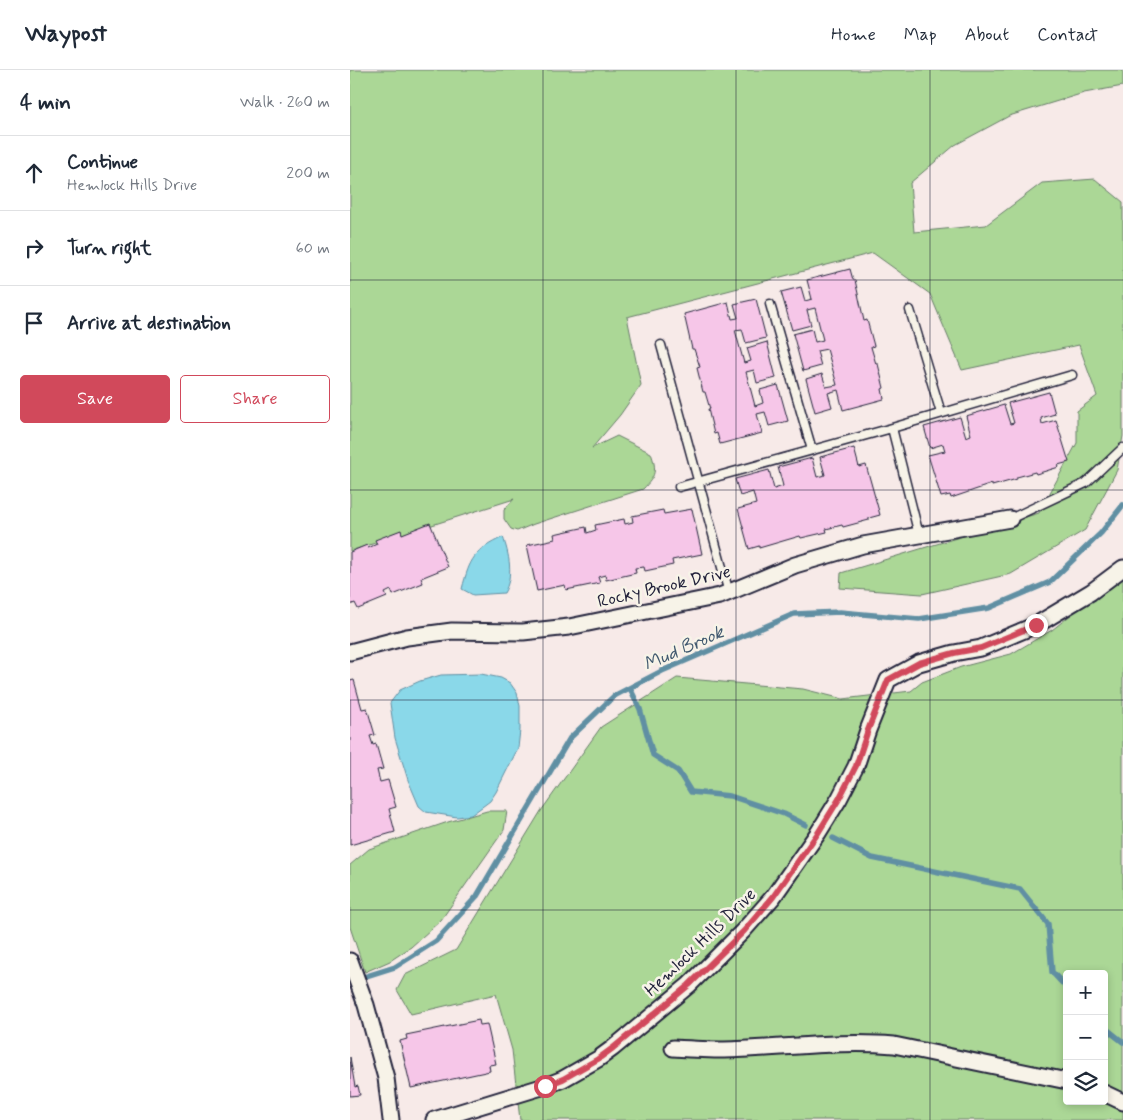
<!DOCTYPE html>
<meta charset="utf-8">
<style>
:root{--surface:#fff;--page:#f2f2f3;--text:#1f2937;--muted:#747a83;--line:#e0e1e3;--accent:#d1495b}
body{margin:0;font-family:Mynerve,sans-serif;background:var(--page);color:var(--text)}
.controls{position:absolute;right:15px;bottom:15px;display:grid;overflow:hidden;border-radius:5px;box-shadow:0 2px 8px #0003}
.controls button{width:45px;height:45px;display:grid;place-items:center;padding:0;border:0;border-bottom:1px solid var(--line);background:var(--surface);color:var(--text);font:25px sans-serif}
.stop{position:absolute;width:15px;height:15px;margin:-11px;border:4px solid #d1495b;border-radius:50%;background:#fff}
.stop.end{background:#d1495b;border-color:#fff;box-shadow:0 1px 5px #0008}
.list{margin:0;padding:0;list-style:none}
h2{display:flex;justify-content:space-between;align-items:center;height:65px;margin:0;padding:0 20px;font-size:21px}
h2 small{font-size:16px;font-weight:400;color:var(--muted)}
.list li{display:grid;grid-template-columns:32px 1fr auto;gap:15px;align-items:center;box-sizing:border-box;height:75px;padding:0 20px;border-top:1px solid var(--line)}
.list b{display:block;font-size:19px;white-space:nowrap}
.list p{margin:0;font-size:16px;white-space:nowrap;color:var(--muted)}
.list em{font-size:16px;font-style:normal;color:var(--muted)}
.actions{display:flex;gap:10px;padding:15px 20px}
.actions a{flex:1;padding:11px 0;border:1px solid var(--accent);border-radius:5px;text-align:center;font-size:18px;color:var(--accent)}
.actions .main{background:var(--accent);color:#fff}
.icon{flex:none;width:28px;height:28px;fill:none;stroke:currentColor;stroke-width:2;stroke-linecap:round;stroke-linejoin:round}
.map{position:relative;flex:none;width:773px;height:1050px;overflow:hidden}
header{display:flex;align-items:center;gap:30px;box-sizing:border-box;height:70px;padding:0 25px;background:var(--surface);border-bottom:1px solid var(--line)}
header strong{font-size:24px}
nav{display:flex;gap:28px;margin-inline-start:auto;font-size:18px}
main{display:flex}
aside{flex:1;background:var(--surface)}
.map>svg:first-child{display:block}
.green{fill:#abd796;stroke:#667c68;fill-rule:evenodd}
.water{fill:#8ad8e9;stroke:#608fa3}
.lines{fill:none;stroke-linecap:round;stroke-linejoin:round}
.stream{stroke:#608fa3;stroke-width:5.5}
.building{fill:#f6c6e8;stroke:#22223b}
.lane-casing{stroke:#22223b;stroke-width:11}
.street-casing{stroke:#22223b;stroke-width:19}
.lane{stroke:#f7f3e8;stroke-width:8}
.street{stroke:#f7f3e8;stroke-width:15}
.route{stroke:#d1495b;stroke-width:6}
.grid{fill:none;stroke:#22223b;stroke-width:1;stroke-opacity:0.55}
.labels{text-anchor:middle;stroke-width:5;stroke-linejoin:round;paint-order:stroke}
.street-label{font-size:18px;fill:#22223b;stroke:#f7f3e8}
.water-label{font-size:19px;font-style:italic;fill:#41596f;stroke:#f7f3e8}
</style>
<header>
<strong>Waypost</strong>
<nav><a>Home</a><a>Map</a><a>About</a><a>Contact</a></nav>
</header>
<main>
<aside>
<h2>4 min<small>Walk · 260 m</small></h2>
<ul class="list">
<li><svg class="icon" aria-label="ahead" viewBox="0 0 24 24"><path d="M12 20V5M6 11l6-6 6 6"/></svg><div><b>Continue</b><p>Hemlock Hills Drive</p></div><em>200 m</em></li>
<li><svg class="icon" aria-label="right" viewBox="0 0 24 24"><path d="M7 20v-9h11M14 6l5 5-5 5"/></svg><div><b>Turn right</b></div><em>60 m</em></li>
<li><svg class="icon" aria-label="arrive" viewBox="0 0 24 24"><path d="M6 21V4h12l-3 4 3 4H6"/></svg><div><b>Arrive at destination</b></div></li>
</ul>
<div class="actions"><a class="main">Save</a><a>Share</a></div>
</aside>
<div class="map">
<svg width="773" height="1050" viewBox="0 0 773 1050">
<rect width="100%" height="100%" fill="#f7eae8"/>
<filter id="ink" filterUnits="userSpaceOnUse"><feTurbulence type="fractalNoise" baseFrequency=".02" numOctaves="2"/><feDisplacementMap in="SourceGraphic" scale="10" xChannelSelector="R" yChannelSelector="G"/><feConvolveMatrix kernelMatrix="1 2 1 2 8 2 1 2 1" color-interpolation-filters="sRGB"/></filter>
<g filter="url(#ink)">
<path class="green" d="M0,0H773V16L734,23L659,46L605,75L560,113L564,162L636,155L692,113L745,109L773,132V366L767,400L735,460L661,504L572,524L490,518L491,503L689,443L727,373V341L747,326L729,275L612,300L580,224L523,183L277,247L291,315L270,345L242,378L267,366L301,383C307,400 306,406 293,419L184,454L167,461L161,459L154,449V440L164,429L0,481Z
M773,506V1050H170L162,980L146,924L61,944L47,920L55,905L106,880L191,741L251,657L327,608L453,619L493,629L561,621L572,612L611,597L661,584L702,560L747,524ZM717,904H754V1031H717Z
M137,741H157L154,760L91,850L61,877L40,891L15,902L0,857V795L19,779L98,752Z"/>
<path class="water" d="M153,467C159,484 164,506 154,523L123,525L112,519C120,488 124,481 153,467Z
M131,604L151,608L160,613L167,623L170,636V660L168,678L146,722L140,731L121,745L107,747L82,743L76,742L69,736L58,710L45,668L40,633L50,620L70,611L91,605Z"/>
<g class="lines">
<path class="stream" d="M280,618L290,639L303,685L328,701L341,722L380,726L434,744L456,755
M483,768L522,788L670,819L698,854L702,902L717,918
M7,909L45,897L86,871L127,826L220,668L264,626L312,601L444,544L490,542L569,549L639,538L700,512L751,463L773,435
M754,957L773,972"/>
</g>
<path class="building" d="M500,199L503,210H505L514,251L517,250L524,276L521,277L526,294H528L534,318L532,319L534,329L493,340L488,320L478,323L482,337L465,342L456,309L472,304L476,317L487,315L477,279L467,281L471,296L453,301L443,264L462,259L465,272L473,270L465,238L457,240L461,255L442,260L431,222L451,217L455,231L462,229L457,210Z
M406,229L416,268L396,273L392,259L385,260L394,293L401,291L397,278L417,272L426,308L407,313L404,300L396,302L405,336L413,333L410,320L428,315L438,351L419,356L415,342L407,344L412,363L370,374L367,363L364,364L358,339H360L355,322H353L347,298L350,297L344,279H342L334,244L378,232L382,249L388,248L384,234Z
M699,322L705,344L691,348L692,354L706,350L719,392L708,395L709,397L686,404L685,402L667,407V409L642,416V414L601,428L600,425L591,427L578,385L595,381L593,374L580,378L574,357L610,347L616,367L621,365L616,346L654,335L660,354L664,353L658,333Z
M504,378L509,397L516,395L530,445L519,448V450L493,457L492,455L476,459L477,462L451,468L450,466L409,478V476L399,479L388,439L406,434L403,422L390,426L385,409L419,400L424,419L433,416L428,397L462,388L467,407L475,405L470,387Z
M342,439L352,484L322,490L323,495L295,501L294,497L285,498L286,503L256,510L255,505L248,507L250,513L216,520L215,515L187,521L177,475L205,469L204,464L236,457L237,463L246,460L245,455L274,449L275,454L283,452L282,446L313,440L314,444Z
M80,453L98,497L71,508L73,513L43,525L41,520L35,523L37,527L8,539L5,533L0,535V482L17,475L18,478L27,474L25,470L51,460L52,464Z
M4,610L12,639L17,638L25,665L20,666L23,675L26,674L33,699L27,700L30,712L38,710L46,737L39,739L45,762L0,775V611Z
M129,950L130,955L137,954L146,994L139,995L140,1001L61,1018L50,971L57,969L56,965Z
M0,987L5,1017L8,1016L10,1025L0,1026Z"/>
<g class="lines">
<g class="lane-casing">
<path id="lane" d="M420,234L462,380
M560,240L591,343
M311,275L379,523
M542,358L722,305
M329,417L542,358L569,465
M660,449L736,413L773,378"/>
</g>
<g class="street-casing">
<path id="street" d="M0,582L57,567L102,561L173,562L219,557L370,526L445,495L513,475L660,449
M0,891L16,935L36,1008L41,1050
M323,978C340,979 357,980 374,980C430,979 487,970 544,975L717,1011
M754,1023L773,1032
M84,1050L195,1016L213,1009L248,989L263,978L339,915L393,861L423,827L468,763L489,729L506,696L518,660L538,610L569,593L604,583L631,578L686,555L741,522L773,498"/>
</g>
<use href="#lane" class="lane"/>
<use href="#street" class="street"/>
</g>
</g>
<g class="lines" filter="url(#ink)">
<path class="route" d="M195,1016L213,1009L248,989L263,978L339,915L394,861L423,827L468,763L489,729L506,696L518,660L538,610L569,593L604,583L631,578L686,555"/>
</g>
<path class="grid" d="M193,0V1050M386,0V1050M580,0V1050M0,210H773M0,420H773M0,630H773M0,840H773"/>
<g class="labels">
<g class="street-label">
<text transform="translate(314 516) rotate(-13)" y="6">Rocky Brook Drive</text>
<text transform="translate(350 872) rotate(-44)" y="6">Hemlock Hills Drive</text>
</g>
<g class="water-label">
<text transform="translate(333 577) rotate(-24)" y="7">Mud Brook</text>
</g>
</g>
</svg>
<div class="controls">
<button>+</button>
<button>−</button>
<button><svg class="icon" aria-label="layers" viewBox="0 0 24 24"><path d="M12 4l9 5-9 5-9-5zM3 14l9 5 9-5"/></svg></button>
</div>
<div class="stop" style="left:195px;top:1016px"></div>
<div class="stop end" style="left:686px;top:555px"></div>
</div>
</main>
